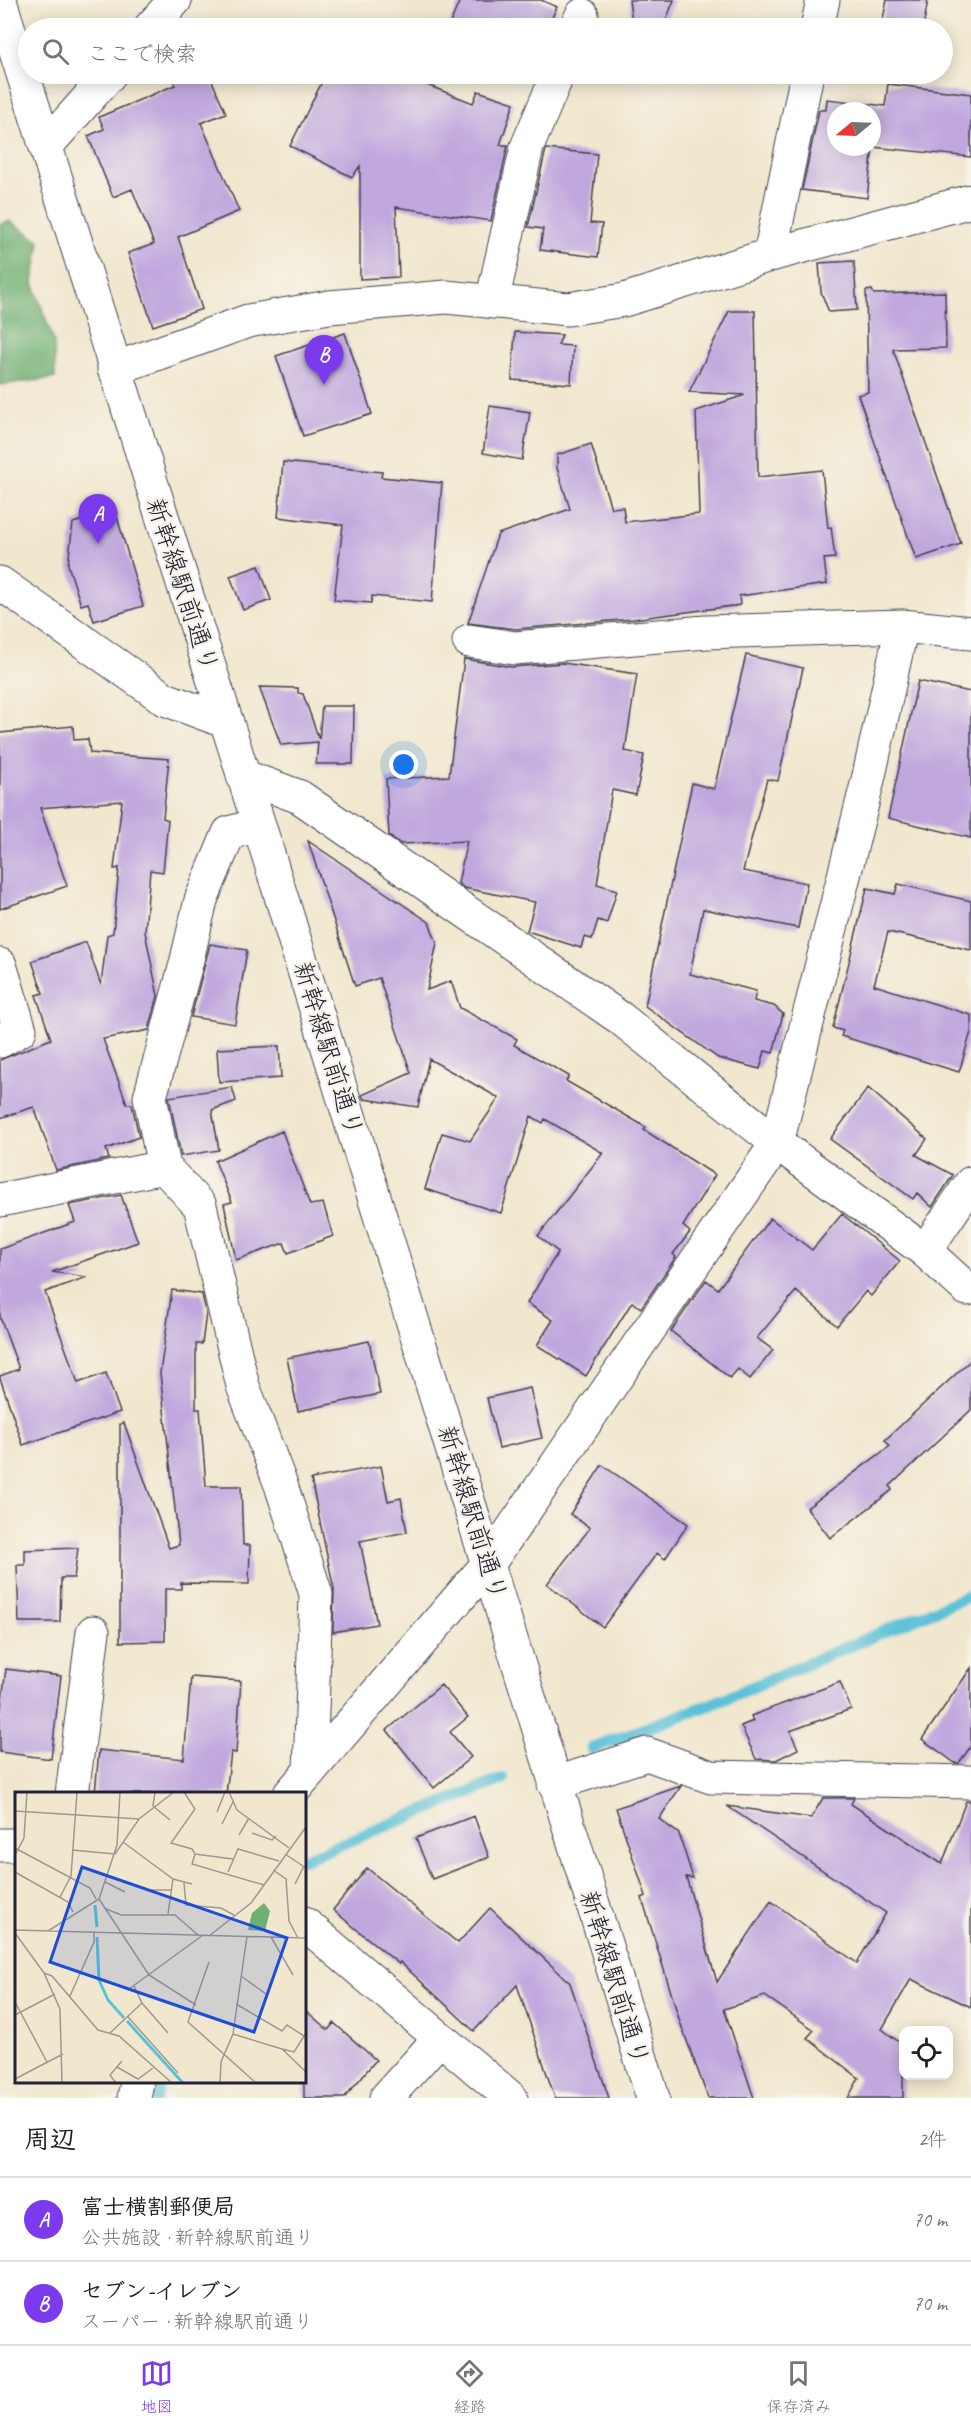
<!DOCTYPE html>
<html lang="ja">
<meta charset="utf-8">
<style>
:root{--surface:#fff;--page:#f6f6f6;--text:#202124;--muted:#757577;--line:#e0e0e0;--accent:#7c3aed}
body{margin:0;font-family:Caveat,"Klee One",sans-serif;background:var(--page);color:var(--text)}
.controls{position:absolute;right:18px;bottom:18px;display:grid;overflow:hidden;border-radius:12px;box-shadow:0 3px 15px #0003}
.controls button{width:54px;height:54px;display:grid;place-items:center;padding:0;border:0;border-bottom:2px solid var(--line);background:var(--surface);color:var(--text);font:30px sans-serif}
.compass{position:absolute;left:827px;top:102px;width:54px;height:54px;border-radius:50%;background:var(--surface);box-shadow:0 3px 15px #0003;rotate:251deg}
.you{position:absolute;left:404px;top:765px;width:21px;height:21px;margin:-15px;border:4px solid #fff;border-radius:50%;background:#1a73e8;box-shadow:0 0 0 9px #1a73e833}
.badge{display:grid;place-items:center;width:39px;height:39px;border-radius:50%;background:var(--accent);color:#fff;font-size:20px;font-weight:700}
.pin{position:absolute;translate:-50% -50px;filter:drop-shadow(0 2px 3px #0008)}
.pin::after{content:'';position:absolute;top:32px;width:21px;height:18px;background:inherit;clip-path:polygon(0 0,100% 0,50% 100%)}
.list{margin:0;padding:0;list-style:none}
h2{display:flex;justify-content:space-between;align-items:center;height:78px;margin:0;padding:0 24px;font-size:26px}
h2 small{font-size:20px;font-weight:400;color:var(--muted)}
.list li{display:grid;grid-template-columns:39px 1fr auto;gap:18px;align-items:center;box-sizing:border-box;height:84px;padding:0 24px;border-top:2px solid var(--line)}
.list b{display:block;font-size:22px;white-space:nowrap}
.list p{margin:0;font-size:20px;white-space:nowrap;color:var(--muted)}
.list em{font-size:20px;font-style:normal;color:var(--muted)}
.icon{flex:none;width:33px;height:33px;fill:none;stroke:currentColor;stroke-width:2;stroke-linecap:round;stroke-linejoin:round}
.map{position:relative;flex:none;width:971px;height:2098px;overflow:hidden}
.search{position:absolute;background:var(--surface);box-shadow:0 3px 15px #0003;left:18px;right:18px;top:18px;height:66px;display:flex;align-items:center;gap:15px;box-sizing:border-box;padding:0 21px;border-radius:33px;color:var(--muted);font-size:22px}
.sheet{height:246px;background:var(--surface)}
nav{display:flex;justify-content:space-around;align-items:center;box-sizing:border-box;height:84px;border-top:2px solid var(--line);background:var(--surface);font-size:16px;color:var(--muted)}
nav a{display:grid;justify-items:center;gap:3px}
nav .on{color:var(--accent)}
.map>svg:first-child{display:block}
.forest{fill:#70b073;stroke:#496957;stroke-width:1.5}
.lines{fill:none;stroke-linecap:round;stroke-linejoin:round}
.stream{stroke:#5bc1d8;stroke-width:12}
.building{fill:#c0a8de;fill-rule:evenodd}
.minor-casing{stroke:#414051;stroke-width:35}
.minor{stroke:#fff;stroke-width:33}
.labels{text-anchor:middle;stroke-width:5;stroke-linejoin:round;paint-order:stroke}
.street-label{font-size:26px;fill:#22223b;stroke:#f7f3e8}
.inset-river{fill:none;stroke:#5bc1d8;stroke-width:3}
.inset-road{fill:none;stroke:#9e9893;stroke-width:1.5}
.view{fill:#1d4ed8;fill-opacity:0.15;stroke:#1d4ed8;stroke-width:3}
.inset-edge{fill:none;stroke:#22223b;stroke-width:3}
</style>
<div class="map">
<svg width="971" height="2098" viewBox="0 0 971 2098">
<rect width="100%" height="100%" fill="#f7f3e8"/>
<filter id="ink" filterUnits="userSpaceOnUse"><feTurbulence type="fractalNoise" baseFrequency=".0167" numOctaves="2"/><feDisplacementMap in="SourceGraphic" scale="12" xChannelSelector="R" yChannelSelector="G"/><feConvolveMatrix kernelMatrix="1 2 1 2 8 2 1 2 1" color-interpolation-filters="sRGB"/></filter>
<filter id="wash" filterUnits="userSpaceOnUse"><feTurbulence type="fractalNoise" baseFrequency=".008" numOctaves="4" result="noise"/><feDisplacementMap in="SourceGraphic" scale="24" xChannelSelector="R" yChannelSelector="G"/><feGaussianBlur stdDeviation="1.35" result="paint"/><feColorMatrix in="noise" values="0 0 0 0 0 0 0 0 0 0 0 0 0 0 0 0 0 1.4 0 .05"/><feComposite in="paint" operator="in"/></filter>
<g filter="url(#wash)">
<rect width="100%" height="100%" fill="#f1e7ce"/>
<path class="forest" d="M9,221L40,241L33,283L54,342L55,378L0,385V224Z"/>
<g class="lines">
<path class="stream" d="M592,1748L712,1704L971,1595
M304,1859L503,1779
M156,2098L160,2082"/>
</g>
<g id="blocks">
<path class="building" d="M460,0H541L557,7L547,28H448Z
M629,0H674L663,28H633Z
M887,0H928L923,28H881Z
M170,74H209L226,113L201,123L239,211L178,237L202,309L153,326L128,253L154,244L132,189L113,197L88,136L104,129L99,117L175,85Z
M326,74H399L473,103L478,91L514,103L500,145H508L491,221L396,207L399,277L360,279V166L352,177L290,146Z
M888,84L971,94V157L873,147L867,198L802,190L819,110H826L827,99L885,106ZM836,111H872V147H836Z
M546,149L597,154L590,223L602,224L598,257L540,250L543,229L528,227Z
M854,261L857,310L829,312L821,292L819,263Z
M872,290L874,294L945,292L946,348L893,349L961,544L916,559L858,395L868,392L866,291Z
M729,311H755L758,477L822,470L828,528L831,527L835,558L824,559L827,584L739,596L740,605L633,619L516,629L468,623L498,534L570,509L557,468V455L591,444L611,508L623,507L625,522L699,514L696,411L745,395L689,392Z
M515,332L562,335L558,345L573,346L571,384L512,380Z
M345,333L372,414L303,436L276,356Z
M490,406L530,412L522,460L483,453Z
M283,462L382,472L381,477L442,483L432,602L372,596L371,603L334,600L343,525L278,517Z
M115,510L143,606L94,621L88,603L81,605L68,565L73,523Z
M259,566L271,600L243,610L230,576Z
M746,655L803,668L778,781L767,779L743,871L807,883L798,928L703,909L690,974L756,991L754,1001L774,1006L783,1014L773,1053L765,1051L760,1069L718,1058L645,1006L692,783L714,789Z
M464,659L512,667L563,663L637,674L625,751L644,755L636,795L612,790L597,884L617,890L607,923L598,920L592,939L584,937L581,948L527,931L535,902L464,888L458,883L467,841L401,844L389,836L386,779L449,776Z
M918,681L971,692V838L888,818Z
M259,687L298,688V693L303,694L319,739L322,706H354L353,764H316L318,742L281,745Z
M73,726L74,740L88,739L90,753L169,759L163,818L168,820L163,872L150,870L145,932L158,996L149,1030L103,1039L127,1104H132L139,1137L106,1149L109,1159L56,1170L34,1107L0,1118V1060L51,1039L36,995L43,993L32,961L86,942L101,985L107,935L113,933L119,868L114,869L122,801L40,808L67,886L0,909V733Z
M308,841L429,922L437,943L427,990L451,981L460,1008L517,1039L514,1045L569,1076L566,1081L646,1127L644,1130L715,1175L683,1226L690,1232L673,1254L676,1257L641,1308L632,1302L586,1376L537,1345L553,1320L527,1303L558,1252L538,1236L603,1153L545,1119L543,1123L531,1116L501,1213L425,1189L442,1133L470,1141L499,1098L429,1059L418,1107L364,1099L362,1095L411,1073L379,978L355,986Z
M898,884L971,901V950L888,932L874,985L971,1015V1032L959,1072L841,1036L843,1031L833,1028L867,888L895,894Z
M210,944L247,950L235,1024L191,1017Z
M279,1046L281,1078L219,1082L217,1049Z
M232,1087L236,1101L212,1110L219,1150L181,1156L169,1097Z
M868,1088L927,1139L916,1155L953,1175L932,1207L917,1193L913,1199L830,1139Z
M282,1131L310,1205L323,1203L333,1236L288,1253L284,1243L236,1260L224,1204L232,1202L215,1161Z
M121,1195L138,1242L52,1272L87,1277L45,1292L78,1383L106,1373L120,1412L23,1445L0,1378V1376L19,1369L0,1317V1249L75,1222L69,1205Z
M842,1214L900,1261L871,1296L866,1291L837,1326L796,1291L757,1338L773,1350L750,1379L738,1369L730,1378L671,1331L706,1280L718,1289L770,1218L812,1250Z
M172,1290L202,1294L206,1313L202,1344H196V1409H200L206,1486H241L243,1545H250L249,1584L181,1583V1589H165V1641L120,1642V1424L124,1423L169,1548L179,1545L160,1373Z
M369,1341L380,1394L298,1411L287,1358Z
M971,1360V1410L890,1486L892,1490L830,1538L807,1508L890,1446L885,1440Z
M530,1388L542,1438L499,1448L487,1398Z
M602,1465L688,1524L665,1559L657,1553L603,1627L547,1584L590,1528L570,1514Z
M381,1466L388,1501L401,1498L407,1532L360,1541L377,1624L333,1632L334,1589L311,1479Z
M78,1548L74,1578H61L60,1622H19L17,1565H25V1550Z
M971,1668V1746L959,1763H955L922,1739Z
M6,1669L61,1676L51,1759L0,1752V1715Z
M191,1677L241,1681L236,1753L231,1752L226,1794H95L99,1750L184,1759Z
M840,1682L851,1709L790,1731L798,1749L776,1760L756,1759L741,1726L753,1721L751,1716Z
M441,1685L468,1717L450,1732L471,1757L434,1788L387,1730Z
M681,1786L659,1819L679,1834L693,1878L686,1877L717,1982L771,1901L857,1963L886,1913L727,1806L811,1818L823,1798H854L851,1804L942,1864L966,1801H971V2007L911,1979L882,2029L903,2045V2098H848L859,2078L807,2038L814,2030L765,1996L724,2009L754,2098H708L680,2022L642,1898L646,1896L616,1808Z
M474,1816L489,1857L432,1879L416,1838Z
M367,1868L458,1943L490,1908L570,1983L609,2098H555L517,1985L474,2031L400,1962L399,1964L333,1910Z
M304,2009L328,2030L334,2023L376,2060L344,2098H304Z"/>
</g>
</g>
<g filter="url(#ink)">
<use href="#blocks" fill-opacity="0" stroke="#414051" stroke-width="1.5"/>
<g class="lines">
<g class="minor-casing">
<path id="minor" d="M0,1L259,825L653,2098
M150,28L175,0
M576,28L582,15
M817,28L823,0
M46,146L110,74
M770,255L807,74
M492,302L527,147L558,74
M114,369L248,321L329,307L446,297L568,309L624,300L770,255L971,201
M0,583L165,699L227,722
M469,641L515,648L706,632L902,626L971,633
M243,776L300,797L620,1018L777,1143L925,1251L967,1289
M259,825L229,833L201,900L186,964L150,1097L164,1167L200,1206L243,1386L281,1485L316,1594L310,1771
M0,965L20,1030L0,1041
M0,1200L164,1167
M925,1251L971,1183
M554,1784L647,1754L711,1777L971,1782
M72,1794L93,1632
M290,1794L489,1563L777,1143L868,780L902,626
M0,1845H16
M304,1923L511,2098
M134,2098L137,2082
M386,2098L439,2039"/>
</g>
<use href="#minor" class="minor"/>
</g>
</g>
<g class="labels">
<g class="street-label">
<text transform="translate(183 585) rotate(72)" y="9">新幹線駅前通り</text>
<text transform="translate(329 1049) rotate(73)" y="9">新幹線駅前通り</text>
<text transform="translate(473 1513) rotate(73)" y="9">新幹線駅前通り</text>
<text transform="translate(615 1978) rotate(73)" y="9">新幹線駅前通り</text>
</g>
</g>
<g transform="translate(15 1792)">
<rect width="291" height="291" fill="#f1e7ce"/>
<path d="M249,111L255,119L250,139L233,138L237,121Z" fill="#70b073"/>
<path class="inset-river" d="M80,113L82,135M82,145L84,188L93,208L109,226M112,229L168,291"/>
<path class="inset-road" d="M140,0L138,14L155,28M169,0L180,17L156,51L177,57L180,62L218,67M214,0L222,18L274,56M0,19L124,27M202,20L210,0M207,32L218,10M237,41L257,48L261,44M224,43L234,26M108,50L158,87L177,92M0,56L75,96L81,107M57,58L100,62L124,27L159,0M180,62L177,72L249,93M270,62L291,76M0,63L9,46L12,0M258,78L271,87L274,129L283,146M0,80L53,110L58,120M213,80L223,57L264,69M90,90L110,100M169,91L171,113L206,116L219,123M280,92L289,74M134,98H156M45,105L56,84L62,0M84,107L134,183L181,213M89,116L106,123H160L183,143M153,122L158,87M0,138L291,146M33,139L84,107L102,53L105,0M0,141L29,181L45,217L47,291M194,144L236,111L291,35M256,145L278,183M194,170L173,230L241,291M29,181L37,184L83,238L104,244L157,291M226,184L251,202M119,194L127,211L153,241M114,197L188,143M55,204L79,150V140M0,210L32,270M221,212L267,239L272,233L289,244M0,223L40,202M113,225L163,281M95,241L127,211M291,241L279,260L267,257L291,280M218,242L267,257M102,275L123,287L138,276M0,287L48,262M101,291L95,283L107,269M205,291L206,270L218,242L232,144"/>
<path class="view" d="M67,75L272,146L239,240L35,170Z"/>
<rect width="291" height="291" class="inset-edge"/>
</g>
</svg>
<div class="controls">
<button><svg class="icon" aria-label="locate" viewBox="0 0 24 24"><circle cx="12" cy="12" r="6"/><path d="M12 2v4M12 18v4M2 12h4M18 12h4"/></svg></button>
</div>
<svg class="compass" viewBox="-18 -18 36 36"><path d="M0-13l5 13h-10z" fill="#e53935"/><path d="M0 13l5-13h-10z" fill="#757577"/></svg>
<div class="you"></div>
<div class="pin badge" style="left:98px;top:544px">A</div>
<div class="pin badge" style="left:324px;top:385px">B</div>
<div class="search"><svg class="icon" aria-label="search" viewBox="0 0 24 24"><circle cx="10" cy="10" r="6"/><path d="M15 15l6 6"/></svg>ここで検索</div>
</div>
<section class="sheet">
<h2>周辺<small>2件</small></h2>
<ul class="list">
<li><span class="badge">A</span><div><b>富士横割郵便局</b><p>公共施設 · 新幹線駅前通り</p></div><em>70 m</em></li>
<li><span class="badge">B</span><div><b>セブン-イレブン</b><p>スーパー · 新幹線駅前通り</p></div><em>70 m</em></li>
</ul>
</section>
<nav>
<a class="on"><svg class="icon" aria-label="map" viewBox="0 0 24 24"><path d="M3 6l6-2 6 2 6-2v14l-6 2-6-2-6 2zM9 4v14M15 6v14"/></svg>地図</a>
<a><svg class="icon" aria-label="directions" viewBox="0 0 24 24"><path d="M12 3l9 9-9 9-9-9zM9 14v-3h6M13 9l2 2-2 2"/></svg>経路</a>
<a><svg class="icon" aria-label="saved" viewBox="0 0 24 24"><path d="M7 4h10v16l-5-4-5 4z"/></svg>保存済み</a>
</nav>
